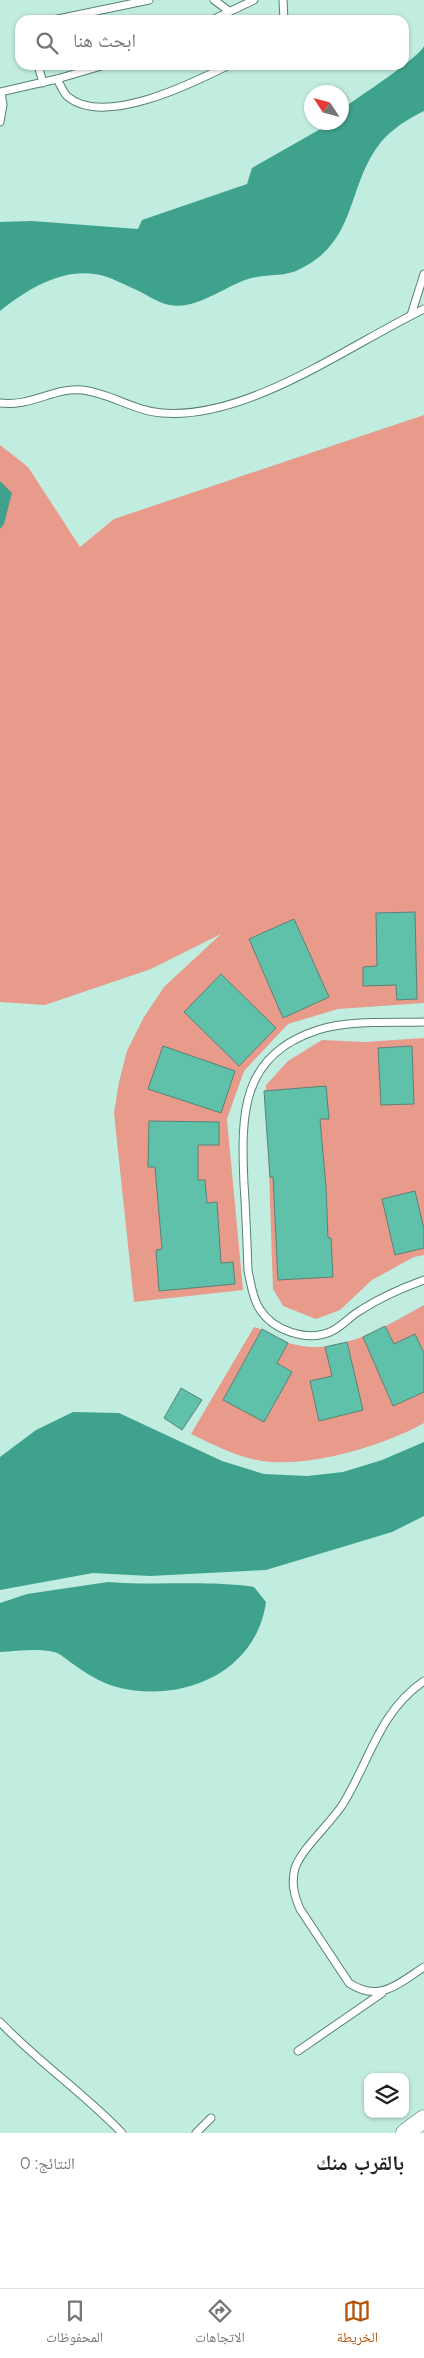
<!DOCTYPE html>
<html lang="ar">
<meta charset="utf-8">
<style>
:root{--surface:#fff;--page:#f2f2f2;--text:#202124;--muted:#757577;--line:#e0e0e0;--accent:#b45309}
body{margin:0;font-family:Montserrat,"Noto Naskh Arabic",sans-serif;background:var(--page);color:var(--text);direction:rtl}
.controls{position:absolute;right:15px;bottom:15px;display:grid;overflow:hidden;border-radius:10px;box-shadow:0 1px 4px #0004}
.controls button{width:45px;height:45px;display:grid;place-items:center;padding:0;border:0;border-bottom:1px solid var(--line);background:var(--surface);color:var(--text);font:25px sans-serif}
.compass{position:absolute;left:304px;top:85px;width:45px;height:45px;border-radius:50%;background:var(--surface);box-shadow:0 1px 4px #0004;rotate:306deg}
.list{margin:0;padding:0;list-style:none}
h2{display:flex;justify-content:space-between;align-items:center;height:65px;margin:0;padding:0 20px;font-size:21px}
h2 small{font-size:16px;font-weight:400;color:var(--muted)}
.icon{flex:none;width:28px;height:28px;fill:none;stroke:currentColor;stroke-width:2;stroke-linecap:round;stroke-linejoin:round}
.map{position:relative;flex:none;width:424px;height:2133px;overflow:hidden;direction:ltr}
.search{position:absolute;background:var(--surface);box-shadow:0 1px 4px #0004;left:15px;right:15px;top:15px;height:55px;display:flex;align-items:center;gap:12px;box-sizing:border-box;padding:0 18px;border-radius:15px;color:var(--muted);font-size:19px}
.sheet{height:155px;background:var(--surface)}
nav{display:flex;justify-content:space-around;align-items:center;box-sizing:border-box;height:70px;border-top:1px solid var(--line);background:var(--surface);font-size:14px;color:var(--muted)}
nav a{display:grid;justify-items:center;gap:2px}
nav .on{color:var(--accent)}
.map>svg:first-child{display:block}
.green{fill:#e89a8b}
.water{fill:#3fa28c}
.building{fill:#60c1aa;stroke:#598277}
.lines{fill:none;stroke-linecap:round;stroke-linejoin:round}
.service-casing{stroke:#578075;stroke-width:9}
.tertiary-casing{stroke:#578075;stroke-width:19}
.service{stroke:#fff;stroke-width:7}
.tertiary{stroke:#fff;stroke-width:18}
</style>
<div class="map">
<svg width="424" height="2133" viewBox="0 0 424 2133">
<rect width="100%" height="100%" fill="#c1ede1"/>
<path class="green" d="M424,415V1003L338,1009L288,1024L244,1071L227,1119L243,1290L134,1302L114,1113L119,1082L127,1051L144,1017L164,987L221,934L151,969L45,1005L0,1002V445L28,467L80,547L114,519Z
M424,1038V1255L414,1257L372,1280L340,1310L316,1319L283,1306L273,1289L266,1085L288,1061L322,1040L364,1042Z
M424,1305V1423C384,1446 308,1468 262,1461C237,1457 214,1445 191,1434L254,1327C266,1330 276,1339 289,1343C336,1358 384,1327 424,1305Z"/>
<path class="water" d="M424,46V111C408,119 393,128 381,142C346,186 358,241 300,269C283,278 263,273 245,280C223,288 195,310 170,305C157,303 145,293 132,288C123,284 114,279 104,276C67,265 28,288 0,311V222L32,221L138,229L142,220L247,184L252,168L331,123L342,122V109C357,98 419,58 424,46Z
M0,481L12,493L4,524L0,529Z
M73,1412L119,1413L222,1461L264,1474L307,1476L343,1472L382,1460L424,1442V1516L392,1532L266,1570L150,1576L93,1573L0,1590V1457L36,1430Z
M108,1582C156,1586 208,1580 254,1587L266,1602C256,1675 178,1705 113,1686C100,1682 84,1672 73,1664C67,1660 60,1653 54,1652C37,1648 17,1651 0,1652V1603L27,1594Z"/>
<path class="building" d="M415,912L417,999L397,1000L396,985L363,986V967L377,966L376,913Z
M294,919L329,997L283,1018L249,939Z
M221,974L276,1028L239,1066L184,1012Z
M163,1046L235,1071L221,1113L148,1089Z
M412,1046L414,1104L381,1105L378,1048Z
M326,1086L329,1119H320L326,1187L328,1238H331L333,1277L278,1280L273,1177H270L264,1091Z
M149,1121L219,1122V1145H198V1180H205L207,1203L217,1202L221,1263L233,1262L235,1284L159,1291L156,1250L162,1249L155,1167H148Z
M415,1191L424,1229V1248L395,1255L382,1199Z
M385,1326L394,1344L415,1334L424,1353V1392L393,1406L363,1337Z
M262,1329L288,1343L277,1363L292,1372L264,1422L223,1400Z
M347,1342L363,1410L319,1421L310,1381L332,1376L325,1347Z
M181,1388L202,1400L182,1430L164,1418Z"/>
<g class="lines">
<g class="service-casing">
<path id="service" d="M214,0L229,11
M283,0L284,20
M53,20L149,0
M212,20L254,0
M38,65L43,83
M57,79C60,84 63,92 67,96C103,128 193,83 229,65
M0,92L57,79L105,65
M0,122L3,105L1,92
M411,315L424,274
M0,403C31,407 55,387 82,390C110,393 134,411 162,413C248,420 349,345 424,309
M424,1022C392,1023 348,1020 318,1030C240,1055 241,1115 244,1184C246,1213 247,1242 248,1271C251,1283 252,1297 259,1308C272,1330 306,1342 330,1332C342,1327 350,1316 361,1310C381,1297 402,1288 424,1280
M424,1681C379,1712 370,1760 343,1804C331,1823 302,1848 295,1868C291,1883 294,1895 300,1909L349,1983C379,2003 398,1984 424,1967
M0,2022C38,2062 84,2093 122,2133
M298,2051L382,1993
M196,2133L211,2118"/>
</g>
<g class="tertiary-casing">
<path id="tertiary" d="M405,2133L424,2119"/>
</g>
<use href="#service" class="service"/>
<use href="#tertiary" class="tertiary"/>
</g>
</svg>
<div class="controls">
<button><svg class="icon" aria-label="layers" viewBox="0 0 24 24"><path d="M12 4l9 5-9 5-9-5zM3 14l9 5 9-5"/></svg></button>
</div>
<svg class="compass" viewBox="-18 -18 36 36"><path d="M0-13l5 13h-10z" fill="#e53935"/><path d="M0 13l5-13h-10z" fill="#757577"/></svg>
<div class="search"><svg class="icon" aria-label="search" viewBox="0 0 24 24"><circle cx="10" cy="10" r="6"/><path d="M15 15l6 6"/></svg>ابحث هنا</div>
</div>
<section class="sheet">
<h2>بالقرب منك<small>النتائج: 0</small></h2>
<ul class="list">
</ul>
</section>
<nav>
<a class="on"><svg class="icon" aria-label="map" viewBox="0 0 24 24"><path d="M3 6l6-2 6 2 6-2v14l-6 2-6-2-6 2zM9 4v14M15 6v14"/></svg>الخريطة</a>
<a><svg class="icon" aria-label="directions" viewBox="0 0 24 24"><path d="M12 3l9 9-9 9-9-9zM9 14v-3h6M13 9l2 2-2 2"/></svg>الاتجاهات</a>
<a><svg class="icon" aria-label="saved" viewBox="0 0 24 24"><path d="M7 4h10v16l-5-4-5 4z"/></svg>المحفوظات</a>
</nav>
